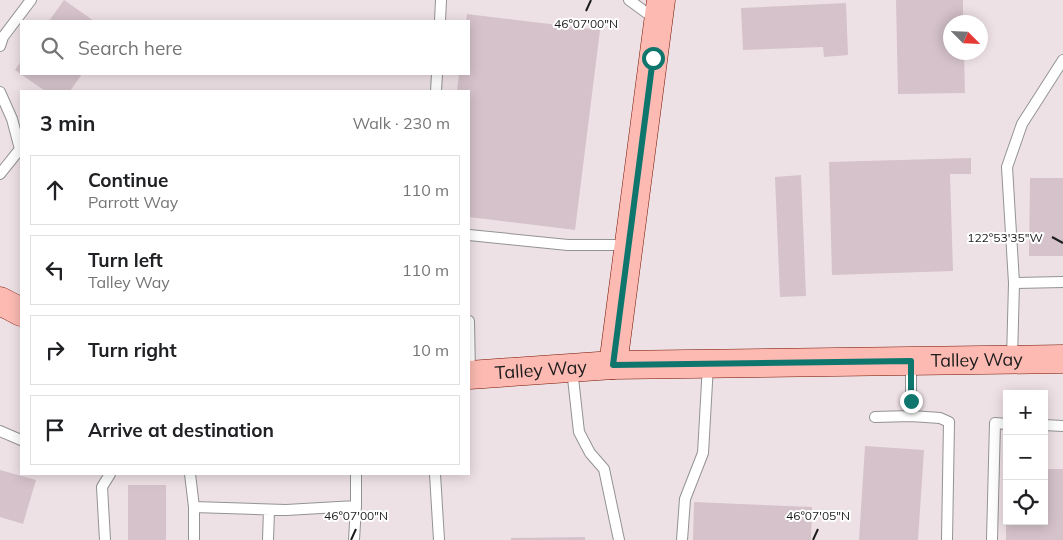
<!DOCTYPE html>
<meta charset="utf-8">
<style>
:root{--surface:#fff;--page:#f6f6f6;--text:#202124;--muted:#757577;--line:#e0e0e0}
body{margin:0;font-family:Mulish,sans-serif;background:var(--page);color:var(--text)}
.controls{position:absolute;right:15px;bottom:15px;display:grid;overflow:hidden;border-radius:0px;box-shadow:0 2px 12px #0003}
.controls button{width:45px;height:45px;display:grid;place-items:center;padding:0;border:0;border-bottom:1px solid var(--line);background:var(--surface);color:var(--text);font:25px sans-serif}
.compass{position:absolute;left:943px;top:15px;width:45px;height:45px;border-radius:50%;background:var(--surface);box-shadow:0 2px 12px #0003;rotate:114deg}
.stop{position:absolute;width:15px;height:15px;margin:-11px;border:4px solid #0f766e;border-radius:50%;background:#fff}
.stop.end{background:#0f766e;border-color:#fff;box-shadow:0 1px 5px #0008}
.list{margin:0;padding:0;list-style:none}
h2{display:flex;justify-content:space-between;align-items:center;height:65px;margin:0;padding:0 20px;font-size:21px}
h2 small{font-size:16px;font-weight:400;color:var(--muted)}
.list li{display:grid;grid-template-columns:32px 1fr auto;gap:15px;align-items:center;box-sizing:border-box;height:70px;margin:0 10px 10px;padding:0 10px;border:1px solid var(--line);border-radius:0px}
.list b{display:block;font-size:19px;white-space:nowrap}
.list p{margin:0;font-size:16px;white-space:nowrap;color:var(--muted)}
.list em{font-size:16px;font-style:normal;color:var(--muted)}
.icon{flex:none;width:28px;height:28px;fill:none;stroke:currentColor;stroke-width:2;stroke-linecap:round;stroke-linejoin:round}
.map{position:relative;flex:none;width:1063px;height:540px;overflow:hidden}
.search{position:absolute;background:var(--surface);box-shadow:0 2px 12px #0003;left:20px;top:20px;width:450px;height:55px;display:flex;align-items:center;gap:12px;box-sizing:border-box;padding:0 18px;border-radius:0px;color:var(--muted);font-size:19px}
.panel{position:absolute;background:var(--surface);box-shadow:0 2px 12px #0003;left:20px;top:90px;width:450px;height:385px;border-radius:0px}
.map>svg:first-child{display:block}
.building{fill:#d5c2cb}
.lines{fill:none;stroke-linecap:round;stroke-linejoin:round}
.lane-casing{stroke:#939393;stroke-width:12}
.secondary-casing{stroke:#761400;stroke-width:29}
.lane{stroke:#fff;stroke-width:10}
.secondary{stroke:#fcbab2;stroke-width:28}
.route{stroke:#0f766e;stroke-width:6}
.ticks{fill:none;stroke:#1c1c1c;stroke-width:2}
.labels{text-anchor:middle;stroke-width:4;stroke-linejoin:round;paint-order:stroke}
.street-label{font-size:18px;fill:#1c1c1c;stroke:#fff}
.ticks-label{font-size:12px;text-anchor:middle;fill:#1c1c1c;stroke:#fff;stroke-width:4;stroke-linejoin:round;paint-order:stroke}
</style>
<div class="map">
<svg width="1063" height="540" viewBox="0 0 1063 540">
<rect width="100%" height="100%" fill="#eee1e5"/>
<path class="building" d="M64,0L94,21H49Z
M896,0H963V22H950V52H964L965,93L898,94Z
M846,3L848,55L824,57L823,47L743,50L741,8Z
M467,14L600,30L575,230L469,217V91H457L459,74H469V21H466Z
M21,61V74H82L70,91H45L15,70Z
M971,158V174H950L953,271L832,275L829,162Z
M801,175L806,296L780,297L775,177Z
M1030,178H1063V256H1029Z
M865,446L924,450L918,540H859Z
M1044,469H1063V540H1006V521H1044Z
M0,470L36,480L23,524L0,517Z
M128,485H166V540H128Z
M694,502L812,507L811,540H693Z
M585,537V540H511V538Z"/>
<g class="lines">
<g class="lane-casing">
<path id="lane" d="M629,0L655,19
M440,21L441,0
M0,46L3,37L31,0
M436,91L437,74
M0,92L12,119L20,149L0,174
M469,235L568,245H628
M1014,283L1063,282
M469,321L470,374
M1012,359L1014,283L1007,167L1022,124L1063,60
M911,362V416L940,418L949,422L947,540
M572,369L579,432L590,453L604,469L619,540
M875,417L911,416
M1044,425L1063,426
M0,431L21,440
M190,474L194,507L286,510L356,506V474
M435,474L439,540
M194,507V540
M105,540L102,487L110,474
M268,540L269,510
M354,540L356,506
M682,540L685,499L703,453L708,365
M992,540L995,423L1007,424"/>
</g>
<g class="secondary-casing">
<g id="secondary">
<path d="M0,301L21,312"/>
<path d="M613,365L661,0"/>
<path id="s1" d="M469,375L613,365L1063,359"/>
</g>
</g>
<use href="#lane" class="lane"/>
<use href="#secondary" class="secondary"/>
</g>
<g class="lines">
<path class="route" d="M653,58L613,365L911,361V401"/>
</g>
<path class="ticks" d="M586,11L591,0M1052,237L1063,243M351,540L356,529M813,540L818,529"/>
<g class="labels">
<g class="street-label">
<text dy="6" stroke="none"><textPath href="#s1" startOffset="508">Talley Way</textPath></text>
<text dy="6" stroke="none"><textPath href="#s1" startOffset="72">Talley Way</textPath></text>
</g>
</g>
<g class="ticks-label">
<text x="586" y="28">46°07'00"N</text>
<text x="1005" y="242">122°53'35"W</text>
<text x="356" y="520">46°07'00"N</text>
<text x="818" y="520">46°07'05"N</text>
</g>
</svg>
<div class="controls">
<button>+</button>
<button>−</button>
<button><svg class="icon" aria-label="locate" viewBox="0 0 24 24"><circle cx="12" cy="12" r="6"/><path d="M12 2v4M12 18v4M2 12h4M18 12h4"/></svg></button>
</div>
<svg class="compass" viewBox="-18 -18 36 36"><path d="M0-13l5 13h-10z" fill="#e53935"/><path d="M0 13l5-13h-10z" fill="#757577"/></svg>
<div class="stop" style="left:653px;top:58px"></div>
<div class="stop end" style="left:911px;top:401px"></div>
<div class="search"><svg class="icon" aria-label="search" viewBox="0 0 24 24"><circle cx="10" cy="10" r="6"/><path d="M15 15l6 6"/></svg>Search here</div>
<section class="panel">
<h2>3 min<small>Walk · 230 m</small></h2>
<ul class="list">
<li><svg class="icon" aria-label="ahead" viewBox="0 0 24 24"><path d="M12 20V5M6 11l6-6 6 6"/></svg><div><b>Continue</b><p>Parrott Way</p></div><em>110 m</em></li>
<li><svg class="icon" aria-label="left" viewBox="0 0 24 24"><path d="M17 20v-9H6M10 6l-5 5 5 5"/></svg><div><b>Turn left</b><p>Talley Way</p></div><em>110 m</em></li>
<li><svg class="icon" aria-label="right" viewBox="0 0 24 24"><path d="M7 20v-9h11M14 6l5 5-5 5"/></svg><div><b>Turn right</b></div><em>10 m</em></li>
<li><svg class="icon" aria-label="arrive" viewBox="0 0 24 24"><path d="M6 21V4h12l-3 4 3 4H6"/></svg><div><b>Arrive at destination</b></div></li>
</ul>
</section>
</div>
